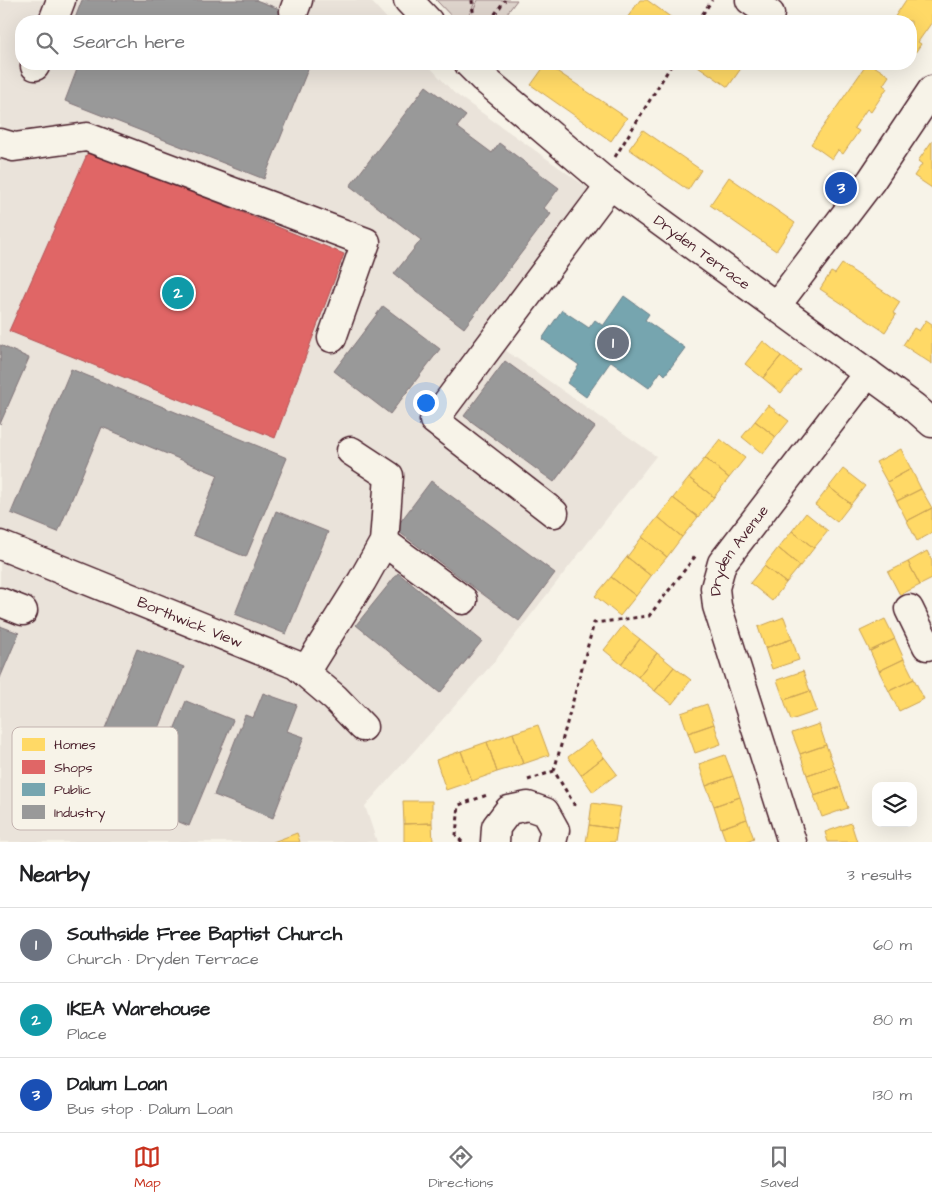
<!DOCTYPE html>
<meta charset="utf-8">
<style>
:root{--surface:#fff;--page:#f6f6f6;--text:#202124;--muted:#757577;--line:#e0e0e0;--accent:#c8321e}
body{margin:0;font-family:"Architects Daughter",sans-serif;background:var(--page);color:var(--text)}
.controls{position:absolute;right:15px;bottom:15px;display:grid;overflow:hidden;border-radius:10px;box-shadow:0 5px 20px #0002}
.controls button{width:45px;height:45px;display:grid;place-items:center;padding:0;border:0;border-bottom:1px solid var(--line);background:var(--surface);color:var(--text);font:25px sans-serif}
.you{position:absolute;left:425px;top:402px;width:18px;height:18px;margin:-12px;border:4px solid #fff;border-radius:50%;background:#1a73e8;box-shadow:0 0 0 8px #1a73e833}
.badge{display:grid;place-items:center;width:32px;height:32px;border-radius:50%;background:var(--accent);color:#fff;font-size:16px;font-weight:700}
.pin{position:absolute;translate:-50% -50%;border:2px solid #fff;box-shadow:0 1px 5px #0006}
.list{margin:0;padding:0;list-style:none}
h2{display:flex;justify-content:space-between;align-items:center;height:65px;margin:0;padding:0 20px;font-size:21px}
h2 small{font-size:16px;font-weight:400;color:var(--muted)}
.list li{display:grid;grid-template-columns:32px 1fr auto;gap:15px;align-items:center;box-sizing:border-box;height:75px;padding:0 20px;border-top:1px solid var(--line)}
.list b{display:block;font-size:19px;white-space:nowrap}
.list p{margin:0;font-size:16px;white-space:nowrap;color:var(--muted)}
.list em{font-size:16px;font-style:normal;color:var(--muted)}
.icon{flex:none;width:28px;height:28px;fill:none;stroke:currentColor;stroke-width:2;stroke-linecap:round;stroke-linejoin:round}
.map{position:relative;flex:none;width:932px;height:842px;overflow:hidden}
.search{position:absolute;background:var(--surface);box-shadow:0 5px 20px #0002;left:15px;right:15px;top:15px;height:55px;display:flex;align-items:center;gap:12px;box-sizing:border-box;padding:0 18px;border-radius:20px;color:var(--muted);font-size:19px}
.sheet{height:290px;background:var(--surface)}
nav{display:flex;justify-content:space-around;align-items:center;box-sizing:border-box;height:70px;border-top:1px solid var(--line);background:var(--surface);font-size:14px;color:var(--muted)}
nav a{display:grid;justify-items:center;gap:2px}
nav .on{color:var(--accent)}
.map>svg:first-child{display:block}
.built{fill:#eae3da}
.green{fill:#ded4cc;stroke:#947a7c}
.homes{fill:#ffd966;stroke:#c9a154}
.shops{fill:#e06666;stroke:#b35154}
.public{fill:#76a5af;stroke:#697d87}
.industry{fill:#999;stroke:#817478}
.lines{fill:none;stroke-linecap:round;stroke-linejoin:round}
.minor-casing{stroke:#4a1f2b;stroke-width:31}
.path{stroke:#4a1f2b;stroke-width:3;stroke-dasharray:4 4;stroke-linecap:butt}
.minor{stroke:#f7f3e8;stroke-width:28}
.labels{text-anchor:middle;stroke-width:5;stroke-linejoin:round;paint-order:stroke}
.street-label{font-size:15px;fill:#4a1f2b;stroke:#f7f3e8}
.key{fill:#f7f3e8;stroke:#c3b3af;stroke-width:1}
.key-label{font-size:14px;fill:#4a1f2b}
</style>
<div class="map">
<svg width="932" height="842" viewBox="0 0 932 842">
<rect width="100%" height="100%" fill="#f7f3e8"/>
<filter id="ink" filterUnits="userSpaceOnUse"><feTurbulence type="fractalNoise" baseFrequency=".02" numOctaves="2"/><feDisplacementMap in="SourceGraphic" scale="10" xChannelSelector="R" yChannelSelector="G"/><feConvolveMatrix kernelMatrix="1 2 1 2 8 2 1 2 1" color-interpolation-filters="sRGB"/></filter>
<g filter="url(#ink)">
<path class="built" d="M0,0H370L389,21H21V64H427L454,93L598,195L492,341L656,456L494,662L365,806L377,842H0Z"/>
<path class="green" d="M436,0H476L466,21H456Z
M478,0H517L501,21H468Z"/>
<path class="homes" d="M640,0H647L676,21H631L627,18Z
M906,0H932V22L918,42L921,44L911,59V21H892Z
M546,64L627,118L611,141L531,85Z
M695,64H738L742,67L728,87Z
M867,64H871L889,76L883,85L887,88L871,112L867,109L854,128L859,131L843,154L838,150L832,159L811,144Z
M643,130L701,170L688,190L629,149Z
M932,141V188L914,176L922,164L918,161Z
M729,177L795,223L776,251L710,205Z
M842,264L900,302L893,313L896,315L885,332L820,289L831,272L835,274Z
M926,320L932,324V364L903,345L914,328L919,331Z
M763,341L781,356L763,378L745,364Z
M781,356L800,370L781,393L763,378Z
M768,405L789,421L776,437L755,421Z
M755,421L776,437L763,454L742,437Z
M720,439L745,458L729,478L705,458Z
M901,449L911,469L887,482L876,462Z
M705,458L729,478L714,497L689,478Z
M843,469L865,486L851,504L829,487Z
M911,469L921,489L897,501L887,482Z
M689,478L714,497L698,517L673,498Z
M829,487L851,504L837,522L815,505Z
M921,489L932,508L907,521L897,501Z
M673,498L698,517L682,537L658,517Z
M932,508V533L917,541L907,521Z
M806,513L828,531L814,548L792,531Z
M658,517L682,537L667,557L642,537Z
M792,531L814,548L800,566L778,548Z
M642,537L667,557L651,576L627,557Z
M778,548L800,566L786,583L764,566Z
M927,551L932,561V579L920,585L908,562Z
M627,557L651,576L636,596L611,577Z
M908,562L920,585L900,595L888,572Z
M764,566L786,583L772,601L750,583Z
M611,577L636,596L620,616L595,596Z
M784,617L792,639L765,648L758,627Z
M885,619L895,639L870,651L860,631Z
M623,626L640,639L621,664L604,650Z
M640,639L657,653L638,677L621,664Z
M792,639L799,660L772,669L765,648Z
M895,639L904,659L879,671L870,651Z
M657,653L674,667L655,691L638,677Z
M904,659L914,679L889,691L879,671Z
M674,667L691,680L672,704L655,691Z
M803,671L810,691L784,700L777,680Z
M914,679L924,699L899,711L889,691Z
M810,691L817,711L791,720L784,700Z
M707,704L714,724L688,733L681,713Z
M714,724L721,744L695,753L688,733Z
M819,724L826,745L800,754L792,733Z
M538,725L549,755L523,764L513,733Z
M513,733L523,764L497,772L487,742Z
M591,740L604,757L581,775L568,757Z
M487,742L497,772L472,781L461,751Z
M826,745L834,766L807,775L800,754Z
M461,751L472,781L446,790L436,760Z
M725,755L733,776L706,786L699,764Z
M604,757L617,774L593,792L581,775Z
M834,766L841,787L814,796L807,775Z
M733,776L740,797L714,806L706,786Z
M841,787L848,808L822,817L814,796Z
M740,797L747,819L721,828L714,806Z
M403,801H432V823L404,824Z
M592,803L621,807L617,829L589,825Z
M747,819L754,839L747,842H726L721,828Z
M432,823L433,842H404V824Z
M851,823L857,842H828L825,832Z
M589,825L617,829L615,842H586Z
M297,833L300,842H273Z"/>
<path class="shops" d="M89,150L344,254L275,438L9,331Z"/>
<path class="public" d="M624,296L649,314L645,320L685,348L665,375L661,371L649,388L611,361L586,397L567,383L579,365L542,339L562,310L589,328L595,320L603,326Z"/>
<path class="industry" d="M82,0H256L311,21H74Z
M79,64H310L264,179L65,101Z
M426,86L466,116L457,127L492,153L499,143L559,188L544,208L551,214L464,328L394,274L421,240L350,186Z
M383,306L440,349L390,414L334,371Z
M0,345L29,358L0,424Z
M505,361L595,427L554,482L464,416Z
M71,369L287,458L246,557L193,535L218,475L102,427L58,532L11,513Z
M431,481L555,573L519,621L395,529Z
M276,511L328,532L286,634L235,614Z
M398,573L482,641L440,693L356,625Z
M0,626L19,633L0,678Z
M137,649L184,667L131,797L85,778Z
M263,693L297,705L287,731L304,737L273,818L214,795L245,715L253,718Z
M186,701L233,720L189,826L142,807Z"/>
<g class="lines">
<g class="minor-casing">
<g id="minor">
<path d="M408,0L428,21"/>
<path d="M750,0L770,14"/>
<path d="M294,11L298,0"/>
<path d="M53,21L61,0"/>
<path id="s1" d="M469,64L483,78L602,179L914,407L932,423"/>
<path d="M35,66L36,64"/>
<path d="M0,143L14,147L87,137L366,242L332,338"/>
<path d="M776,306L871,181L932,90"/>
<path d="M554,513L434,420L610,185"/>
<path d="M384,542L463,600"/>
<path id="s2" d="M0,545L296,665L335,698L363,727"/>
<path d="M0,602L23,611"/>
<path d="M909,609L927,646L932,644"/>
<path d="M305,672L362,581L384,542L389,476L351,451"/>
<path d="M495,842L496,827L509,810L528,806L545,812L555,830L552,842"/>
<path id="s3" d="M792,842L717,606L715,588L722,563L868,373"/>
</g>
</g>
<path class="path" d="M472,0L474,21
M490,21L505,0
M698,21L712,0
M615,157L672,64
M554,771L594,623L649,616L697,554
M528,780L554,771L574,804L573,809
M462,842L456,835L459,805L487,795"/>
<use href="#minor" class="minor"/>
</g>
</g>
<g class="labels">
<g class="street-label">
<text dy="5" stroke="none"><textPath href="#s1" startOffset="300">Dryden Terrace</textPath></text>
<text dy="5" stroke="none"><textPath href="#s3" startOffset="310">Dryden Avenue</textPath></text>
<text dy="5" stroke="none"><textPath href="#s2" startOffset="205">Borthwick View</textPath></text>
</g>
</g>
<rect x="12" y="727" width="166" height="103" rx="8" class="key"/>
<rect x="22" y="738" width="23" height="13" fill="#ffd966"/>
<rect x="22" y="760" width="23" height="14" fill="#e06666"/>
<rect x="22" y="783" width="23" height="13" fill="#76a5af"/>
<rect x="22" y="805" width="23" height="14" fill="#999"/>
<g class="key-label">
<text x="54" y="749">Homes</text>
<text x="54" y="772">Shops</text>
<text x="54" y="794">Public</text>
<text x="54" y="817">Industry</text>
</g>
</svg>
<div class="controls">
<button><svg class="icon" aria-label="layers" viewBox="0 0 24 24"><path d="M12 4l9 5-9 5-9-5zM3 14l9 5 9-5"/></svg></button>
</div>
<div class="you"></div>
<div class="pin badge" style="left:613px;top:343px;background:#6b7280">1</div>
<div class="pin badge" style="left:178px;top:293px;background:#0f9aa8">2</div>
<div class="pin badge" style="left:841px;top:188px;background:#1a4fb4">3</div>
<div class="search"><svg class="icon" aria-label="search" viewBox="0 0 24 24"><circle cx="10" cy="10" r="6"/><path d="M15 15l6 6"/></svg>Search here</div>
</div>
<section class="sheet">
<h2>Nearby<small>3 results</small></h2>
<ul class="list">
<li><span class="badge" style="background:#6b7280">1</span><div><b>Southside Free Baptist Church</b><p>Church · Dryden Terrace</p></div><em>60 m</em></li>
<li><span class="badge" style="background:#0f9aa8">2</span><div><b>IKEA Warehouse</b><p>Place</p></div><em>80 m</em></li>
<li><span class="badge" style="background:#1a4fb4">3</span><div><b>Dalum Loan</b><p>Bus stop · Dalum Loan</p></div><em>130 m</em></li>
</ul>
</section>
<nav>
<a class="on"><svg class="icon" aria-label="map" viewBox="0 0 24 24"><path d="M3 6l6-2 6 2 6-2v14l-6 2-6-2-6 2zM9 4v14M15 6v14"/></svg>Map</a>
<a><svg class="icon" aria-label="directions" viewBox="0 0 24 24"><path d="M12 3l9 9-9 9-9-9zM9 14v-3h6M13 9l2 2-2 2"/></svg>Directions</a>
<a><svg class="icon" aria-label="saved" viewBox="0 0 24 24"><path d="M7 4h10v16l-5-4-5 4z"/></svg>Saved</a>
</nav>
